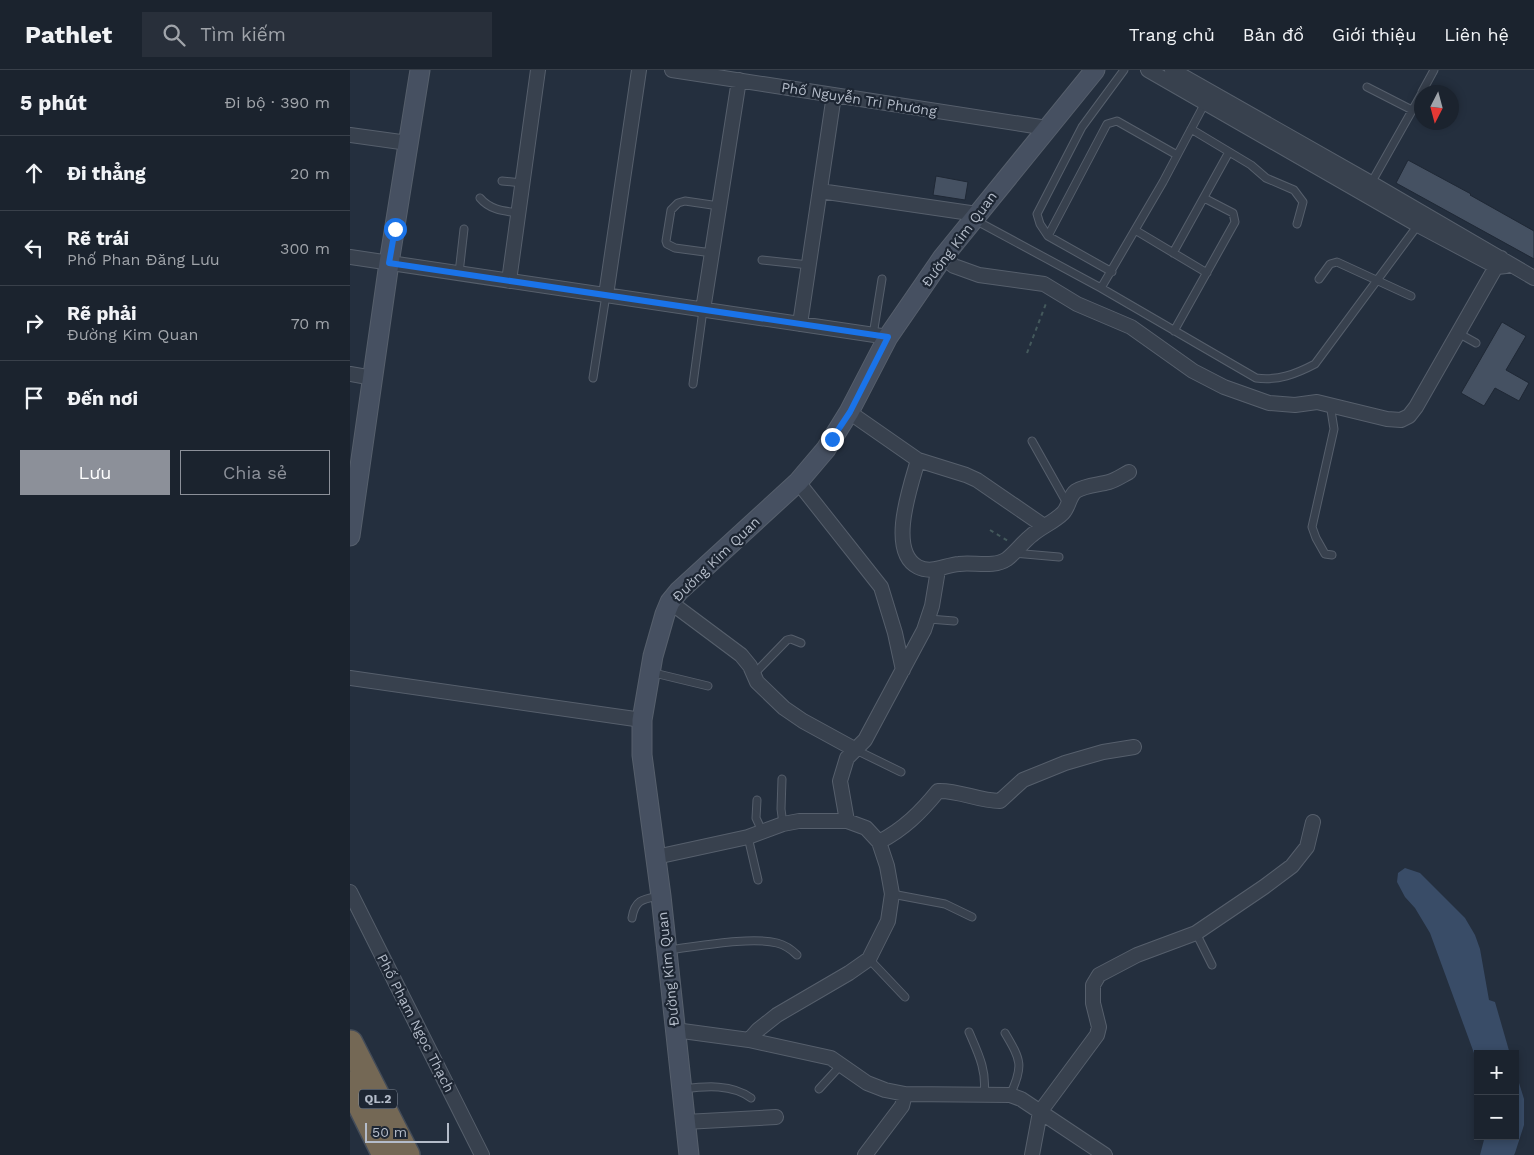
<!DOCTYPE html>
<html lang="vi">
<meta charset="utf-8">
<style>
:root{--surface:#1b232e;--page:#282f3a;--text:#f1f3f6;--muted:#a0a4aa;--line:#39404a;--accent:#8c9099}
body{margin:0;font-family:"Work Sans",sans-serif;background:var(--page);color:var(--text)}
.controls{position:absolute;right:15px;bottom:15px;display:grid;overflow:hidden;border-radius:0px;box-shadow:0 2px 8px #0003}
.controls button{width:45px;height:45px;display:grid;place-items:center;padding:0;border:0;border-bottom:1px solid var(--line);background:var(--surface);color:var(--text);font:25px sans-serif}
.compass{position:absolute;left:1064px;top:15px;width:45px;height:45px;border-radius:50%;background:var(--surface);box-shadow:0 2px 8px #0003;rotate:186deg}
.scale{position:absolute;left:15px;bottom:12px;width:84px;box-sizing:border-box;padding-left:5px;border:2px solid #b4bcc9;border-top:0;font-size:14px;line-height:18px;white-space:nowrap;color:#b4bcc9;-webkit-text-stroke:4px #1d2633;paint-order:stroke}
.stop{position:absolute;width:15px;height:15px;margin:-11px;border:4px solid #1a73e8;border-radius:50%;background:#fff}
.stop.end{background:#1a73e8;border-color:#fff;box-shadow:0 1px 5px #0008}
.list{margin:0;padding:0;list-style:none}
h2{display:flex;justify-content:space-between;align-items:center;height:65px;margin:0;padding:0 20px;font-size:21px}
h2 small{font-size:16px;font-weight:400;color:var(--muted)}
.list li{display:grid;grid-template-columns:32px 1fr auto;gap:15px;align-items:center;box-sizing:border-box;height:75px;padding:0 20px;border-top:1px solid var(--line)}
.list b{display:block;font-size:19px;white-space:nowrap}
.list p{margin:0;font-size:16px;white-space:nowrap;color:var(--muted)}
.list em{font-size:16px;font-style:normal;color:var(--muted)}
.actions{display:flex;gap:10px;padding:15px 20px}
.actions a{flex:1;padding:11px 0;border:1px solid var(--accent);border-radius:0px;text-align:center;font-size:18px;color:var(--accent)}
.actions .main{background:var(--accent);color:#fff}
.icon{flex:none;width:28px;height:28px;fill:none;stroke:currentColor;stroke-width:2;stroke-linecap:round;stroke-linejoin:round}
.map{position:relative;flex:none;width:1184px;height:1085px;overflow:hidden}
header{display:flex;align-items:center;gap:30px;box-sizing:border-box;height:70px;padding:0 25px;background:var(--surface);border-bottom:1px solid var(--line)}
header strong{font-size:24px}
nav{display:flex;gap:28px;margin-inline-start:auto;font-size:18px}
.search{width:350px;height:45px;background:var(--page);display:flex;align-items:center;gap:12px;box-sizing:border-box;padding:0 18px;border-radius:0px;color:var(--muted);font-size:19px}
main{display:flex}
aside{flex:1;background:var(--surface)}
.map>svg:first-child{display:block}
.water{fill:#394c67}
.building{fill:#455162;stroke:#1f2835}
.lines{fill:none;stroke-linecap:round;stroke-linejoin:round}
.lane-casing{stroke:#565f6c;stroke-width:9}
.street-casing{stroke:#565f6c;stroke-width:16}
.secondary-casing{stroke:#565f6c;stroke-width:21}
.highway-casing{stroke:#434c59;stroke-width:28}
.path{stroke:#44595c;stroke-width:2;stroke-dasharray:4 4;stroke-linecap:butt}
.lane{stroke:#38414e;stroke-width:7}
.street{stroke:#38414e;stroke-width:14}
.secondary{stroke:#465061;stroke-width:19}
.highway{stroke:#746855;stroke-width:25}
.route{stroke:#1a73e8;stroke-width:6}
.labels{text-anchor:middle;stroke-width:4.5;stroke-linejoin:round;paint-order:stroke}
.shield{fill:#1d2633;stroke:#878f9c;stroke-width:1}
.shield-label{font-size:12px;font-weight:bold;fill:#b4bcc9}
.street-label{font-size:14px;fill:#b4bcc9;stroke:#1d2633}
</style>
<header>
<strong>Pathlet</strong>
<div class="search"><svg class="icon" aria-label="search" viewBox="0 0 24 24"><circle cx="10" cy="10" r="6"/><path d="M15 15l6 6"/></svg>Tìm kiếm</div>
<nav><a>Trang chủ</a><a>Bản đồ</a><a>Giới thiệu</a><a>Liên hệ</a></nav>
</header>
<main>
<aside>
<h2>5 phút<small>Đi bộ · 390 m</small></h2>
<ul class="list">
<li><svg class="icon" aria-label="ahead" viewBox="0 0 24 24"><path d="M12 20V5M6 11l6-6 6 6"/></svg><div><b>Đi thẳng</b></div><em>20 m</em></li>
<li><svg class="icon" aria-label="left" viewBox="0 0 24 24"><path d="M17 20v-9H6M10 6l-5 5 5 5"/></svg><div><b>Rẽ trái</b><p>Phố Phan Đăng Lưu</p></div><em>300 m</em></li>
<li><svg class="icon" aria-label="right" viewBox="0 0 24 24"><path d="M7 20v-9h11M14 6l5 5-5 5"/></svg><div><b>Rẽ phải</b><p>Đường Kim Quan</p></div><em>70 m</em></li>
<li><svg class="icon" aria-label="arrive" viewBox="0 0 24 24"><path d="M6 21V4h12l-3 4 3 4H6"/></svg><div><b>Đến nơi</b></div></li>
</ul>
<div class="actions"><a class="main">Lưu</a><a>Chia sẻ</a></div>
</aside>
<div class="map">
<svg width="1184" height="1085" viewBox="0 0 1184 1085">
<rect width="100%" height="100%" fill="#242f3e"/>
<path class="water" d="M1055,798L1070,803L1115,848L1125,865L1130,879L1139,930L1145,932L1160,984H1128V994L1080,863L1065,838L1055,827L1047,812L1048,803Z
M1165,1000L1174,1029V1055L1165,1083L1164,1085H1130L1135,1066H1165Z"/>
<path class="building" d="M1058,90L1121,124L1120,125L1184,161V189L1046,113Z
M586,106L618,112L615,130L583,125Z
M1152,252L1176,266L1156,300L1179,313L1169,331L1145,318L1134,336L1111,323Z"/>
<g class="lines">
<g class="lane-casing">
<path id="lane" d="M1017,17L1062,40
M1072,22L1084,0
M841,59L901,95L916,108L944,120L953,132L947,154
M152,111L172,113
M1020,115L1072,23
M130,128C140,140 154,141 168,143
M625,150L751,218L906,308C928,311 946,304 965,294L1068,155
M785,160L857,203
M698,166L757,54L767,51L827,85
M362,183L325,178L317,174L316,171L321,140L328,133L335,131L369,136
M823,183L879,82
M412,190L459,195
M762,202L698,166L690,154L687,144L732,57L774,0
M109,203L114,159
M969,209L980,194L987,192L1061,226
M751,218L813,112L856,31
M824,261L885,152L883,143L854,128
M1108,263L1126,273
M523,265L532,209
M243,308L256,225
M343,314L353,240
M980,334L984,359L962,457L966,468L975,484L982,485
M682,371L718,435
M664,483L709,487
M579,549L604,551
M300,602L358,616
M404,604L437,570L441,569L451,573
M506,680L551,702
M432,709L431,739L433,754
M407,730L406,748L412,761
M398,767L408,810
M542,824L595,834L622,847
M282,848C285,829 294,829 310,826
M846,863L862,895
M317,880C345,877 400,866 427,873C435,875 441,879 447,885
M519,889L555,927
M619,962C628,983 637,1000 634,1024
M655,963C671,990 674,996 660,1025
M334,1019C356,1016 382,1014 401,1028
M469,1019L491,995"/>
</g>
<g class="street-casing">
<path id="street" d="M322,0L697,58
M798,0L1068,155L1147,197L1156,196
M822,0L1021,113L1184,208
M0,65L58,73
M470,121L627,144
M0,187L538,267
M593,187L604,196L629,205L694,214L727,234L781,257L843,301L874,317L919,333L945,335L967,332L1037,349L1051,350L1059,346L1066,337L1151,188
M159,211L188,0
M256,225L289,0
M353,240L389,10
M450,254L484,25
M0,304L23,308
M499,342L568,390L616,405L627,410L694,456
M568,390C561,415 537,481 568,497C582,504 595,495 609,494C624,492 644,498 657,489C666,482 673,472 682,465C691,457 704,452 713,443C719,437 719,426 726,421C736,415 748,415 759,412C766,410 773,405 779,402
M448,412L531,517L545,563L553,600
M320,532L391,585L400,596L407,612L434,638L453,651L506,680
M0,608L292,650
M497,751L490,711L497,688L515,670L574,560L582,536L588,500
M529,772C554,759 571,742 588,721C609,720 628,731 650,731L673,710L715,693L753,682L784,677
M306,787L398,767L433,754L449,751H497L516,758L529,772L537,796L542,824L538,851L519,889L499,903L427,945L408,960L399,970
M0,822L132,1085
M325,960L399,970L481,988L517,1013L535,1020L555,1024L660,1025L671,1029L755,1085
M335,1052L426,1047
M515,1085L552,1036L555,1024
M682,1085L690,1042L747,965L749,957L743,933V915L749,905L787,885L846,863L914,817L942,796L957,777L963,752"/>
</g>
<g class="secondary-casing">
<path id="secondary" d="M0,466L39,193L70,0
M339,1085L311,826L292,685V650L303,586L315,544L320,532L329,521L448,412L476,379L499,342L538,267L593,187L745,0"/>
</g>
<g class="highway-casing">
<path id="highway" d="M0,973L57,1085
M0,1014L35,1085"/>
</g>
<path class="path" d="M677,283L697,231
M640,460L658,471"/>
<use href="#lane" class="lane"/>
<use href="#street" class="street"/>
<use href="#secondary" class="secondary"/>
<use href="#highway" class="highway"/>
</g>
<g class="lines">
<path class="route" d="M45,159L39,193L538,267L500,342L482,369"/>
</g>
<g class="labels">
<rect class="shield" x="9" y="1019.5" width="38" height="19" rx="4"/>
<g class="shield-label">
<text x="28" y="1033">QL.2</text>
</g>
<g class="street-label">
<text transform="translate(509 29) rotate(9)" y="5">Phố Nguyễn Tri Phương</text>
<text transform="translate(609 169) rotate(-53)" y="5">Đường Kim Quan</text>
<text transform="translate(366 489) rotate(-44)" y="5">Đường Kim Quan</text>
<text transform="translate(318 899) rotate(-96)" y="5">Đường Kim Quan</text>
<text transform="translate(66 953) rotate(63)" y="5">Phố Phạm Ngọc Thạch</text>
</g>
</g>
</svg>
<div class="controls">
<button>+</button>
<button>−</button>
</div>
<svg class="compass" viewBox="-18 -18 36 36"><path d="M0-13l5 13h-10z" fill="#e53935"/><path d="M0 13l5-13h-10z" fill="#a0a4aa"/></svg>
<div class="scale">50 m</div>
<div class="stop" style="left:45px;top:159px"></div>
<div class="stop end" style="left:482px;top:369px"></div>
</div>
</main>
